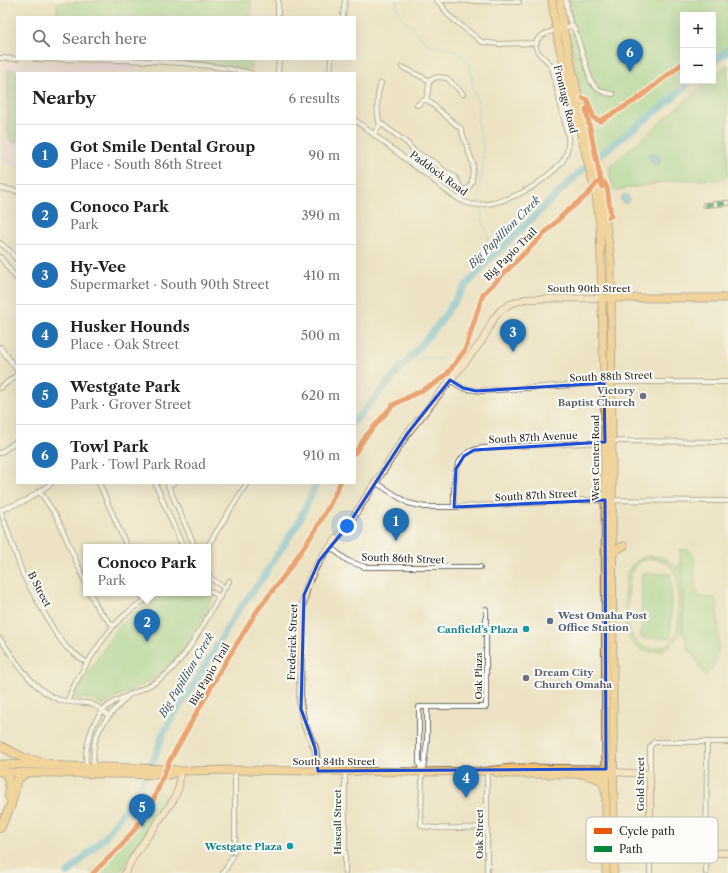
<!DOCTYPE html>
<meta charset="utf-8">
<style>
:root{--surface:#fff;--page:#f6f6f6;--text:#202124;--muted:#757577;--line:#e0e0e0;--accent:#1f6fb2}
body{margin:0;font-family:"Libre Caslon Text",serif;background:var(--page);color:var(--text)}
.controls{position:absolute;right:12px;top:12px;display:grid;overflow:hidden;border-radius:0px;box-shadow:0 4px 16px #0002}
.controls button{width:36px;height:36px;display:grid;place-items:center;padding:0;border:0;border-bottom:1px solid var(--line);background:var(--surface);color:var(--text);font:20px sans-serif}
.you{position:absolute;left:347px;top:526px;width:14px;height:14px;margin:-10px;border:3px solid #fff;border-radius:50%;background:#1a73e8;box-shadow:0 0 0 6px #1a73e833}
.badge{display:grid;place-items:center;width:26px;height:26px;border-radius:50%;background:var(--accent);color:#fff;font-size:13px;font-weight:700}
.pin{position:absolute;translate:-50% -33px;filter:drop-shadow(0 1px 2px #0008)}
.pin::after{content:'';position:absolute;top:21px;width:14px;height:12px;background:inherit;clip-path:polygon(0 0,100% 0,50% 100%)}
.popup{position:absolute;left:83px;top:544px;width:128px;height:52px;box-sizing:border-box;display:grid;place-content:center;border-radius:0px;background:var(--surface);filter:drop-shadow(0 1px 3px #0005);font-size:13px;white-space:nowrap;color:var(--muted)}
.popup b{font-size:15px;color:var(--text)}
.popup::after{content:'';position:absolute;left:50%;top:100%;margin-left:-8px;border:8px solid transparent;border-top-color:var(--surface)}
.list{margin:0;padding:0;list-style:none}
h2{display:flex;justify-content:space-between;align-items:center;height:52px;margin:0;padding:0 16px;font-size:17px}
h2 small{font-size:13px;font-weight:400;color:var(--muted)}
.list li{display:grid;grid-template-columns:26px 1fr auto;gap:12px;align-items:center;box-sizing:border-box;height:60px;padding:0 16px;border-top:1px solid var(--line)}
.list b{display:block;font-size:15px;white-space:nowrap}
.list p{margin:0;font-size:13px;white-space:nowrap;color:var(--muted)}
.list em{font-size:13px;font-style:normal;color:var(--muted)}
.icon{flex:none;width:22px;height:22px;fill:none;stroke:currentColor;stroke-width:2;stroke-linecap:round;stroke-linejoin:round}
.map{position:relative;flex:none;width:728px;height:873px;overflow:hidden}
.search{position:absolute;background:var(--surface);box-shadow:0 4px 16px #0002;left:16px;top:16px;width:340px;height:44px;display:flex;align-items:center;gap:10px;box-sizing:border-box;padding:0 14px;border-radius:0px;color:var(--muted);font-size:15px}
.panel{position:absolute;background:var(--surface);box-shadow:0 4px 16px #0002;left:16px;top:72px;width:340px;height:412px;border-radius:0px}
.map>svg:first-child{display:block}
.built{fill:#eed0e7}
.green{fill:#94d78f;stroke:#60815d;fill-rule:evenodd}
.water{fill:#5cbbdb;stroke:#447383}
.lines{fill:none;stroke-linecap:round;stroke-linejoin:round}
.stream{stroke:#5cbbdb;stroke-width:1}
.river{stroke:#5cbbdb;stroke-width:7}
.street-casing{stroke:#6f6b61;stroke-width:6}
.secondary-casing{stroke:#6f6b61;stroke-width:8}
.primary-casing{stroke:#6f6b61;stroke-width:9}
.highway-casing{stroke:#6f6b61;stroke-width:10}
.street{stroke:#fff;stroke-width:4}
.secondary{stroke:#fbe6c4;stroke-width:6}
.primary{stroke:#f5c16b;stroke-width:7}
.highway{stroke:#f5c16b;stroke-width:8}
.quiet{stroke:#00873e;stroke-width:4;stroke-dasharray:8 4;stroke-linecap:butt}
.cycleway-casing{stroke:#fdfcf7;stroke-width:8}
.cycleway{stroke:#e8590c;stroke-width:5}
.marked{fill:none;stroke:#1d4ed8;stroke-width:3;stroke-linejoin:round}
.worship-dot{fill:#6b7280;stroke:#fdfcf7;stroke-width:1.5}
.service-dot{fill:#5c6f8a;stroke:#fdfcf7;stroke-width:1.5}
.culture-dot{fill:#0f9aa8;stroke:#fdfcf7;stroke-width:1.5}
.labels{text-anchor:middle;stroke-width:4;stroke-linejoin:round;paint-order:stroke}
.street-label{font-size:10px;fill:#2b2b2b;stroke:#fdfcf7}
.worship-label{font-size:10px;font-weight:bold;fill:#5b616d;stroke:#fdfcf7;text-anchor:end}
.service-label{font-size:10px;font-weight:bold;fill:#4e5e75;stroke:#fdfcf7;text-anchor:start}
.culture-label{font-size:10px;font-weight:bold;fill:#0d838f;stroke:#fdfcf7;text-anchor:end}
.water-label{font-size:11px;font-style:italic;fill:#3c5d69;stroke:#fdfcf7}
.key{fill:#fdfcf7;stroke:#bebdba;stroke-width:1}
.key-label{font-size:11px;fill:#2b2b2b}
</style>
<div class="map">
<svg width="728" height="873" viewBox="0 0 728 873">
<rect width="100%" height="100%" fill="#fdfcf7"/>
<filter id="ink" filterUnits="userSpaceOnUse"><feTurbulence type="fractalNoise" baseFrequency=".025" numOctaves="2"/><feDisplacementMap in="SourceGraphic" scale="8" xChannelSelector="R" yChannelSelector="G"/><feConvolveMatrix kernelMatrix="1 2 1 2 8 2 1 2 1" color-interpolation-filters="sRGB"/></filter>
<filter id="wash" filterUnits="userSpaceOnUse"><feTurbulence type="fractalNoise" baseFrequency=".012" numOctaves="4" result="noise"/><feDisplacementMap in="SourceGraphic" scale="16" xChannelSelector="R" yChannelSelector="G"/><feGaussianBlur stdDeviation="0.9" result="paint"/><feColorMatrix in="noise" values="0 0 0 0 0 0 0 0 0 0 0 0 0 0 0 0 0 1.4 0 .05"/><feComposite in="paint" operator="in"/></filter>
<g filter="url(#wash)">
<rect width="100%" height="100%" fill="#ede3c4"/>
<path class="built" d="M2,62H137V73H17V165H3Z"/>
<path class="green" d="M103,0H251V17H57V3L86,2Z
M569,0H728V50L713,63V15H683V81H691L667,103L597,157L568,35L577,29C569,22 569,10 569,0Z
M165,59H251V70Z
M728,64V177L717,180H676L612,191L609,167L708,81H713V77Z
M8,70L27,71V73H17V142L15,143L11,141L8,132Z
M680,549C707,548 687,586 699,595C703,599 709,597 714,598L716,599L717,603C718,619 721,649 715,663C714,668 709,672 705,675L692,653L687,650V644L683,632V563H680Z
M649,556C661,555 670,560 678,570V565L682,564V633L680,634C668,655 639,660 628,636C623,625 623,579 629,569C634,562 641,558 649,556ZM656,559C681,565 678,585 678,606C678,613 679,623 677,630C675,638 669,645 661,647C646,652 631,642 629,627C627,620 628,611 628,603C629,582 628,558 656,559Z
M642,573L671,574V638H641Z
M163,593H207L213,598L210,605C196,628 179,662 157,677C140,689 119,692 104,706L88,698H73L83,677L93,666L115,631L136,612Z
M156,790L164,795L166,802L132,852L120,873H90C117,850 143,823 156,790Z"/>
<path class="water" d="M649,153H653L660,157V160L659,164L655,166L653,162L648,157Z
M620.5 199a4.5 4.5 0 1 1 9 0a4.5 4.5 0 1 1-9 0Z"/>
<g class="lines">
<path class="stream" d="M396,0L397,10L399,14L425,42C432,47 439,46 446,48C456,50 464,57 470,64L473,87L479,106L477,123L483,144L482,173L479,191L480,204
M481,207L483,221L488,236L489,260
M411,358L442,359
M134,797L144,792"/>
<path class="river" d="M713,63L728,50
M355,421L438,325L463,289L489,260L577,175L601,154L667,103L691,81
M68,873L104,838L134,797L154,759L163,734L173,716L193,686L237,612L262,579L298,523L317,483"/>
</g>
</g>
<g filter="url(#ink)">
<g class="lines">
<g class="street-casing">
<path id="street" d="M436,0L442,5L448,15L482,42L498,44L537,43
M439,0L519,2
M566,0L569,19L576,33L591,81C596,90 603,93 613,94
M278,17V0
M343,17L345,0
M0,58L17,59
M35,59C107,60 180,58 251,73
M402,67L430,81
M278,73L279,59
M330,73L331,59
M381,83C376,97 377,108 379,122L407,143L414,151L437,164L446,172L455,177L463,192L460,199
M426,99L461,129L473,164L472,182L469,187L463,192
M417,105L427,98L429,83L431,80L437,77L447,78L463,94
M355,120C379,139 403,157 428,176C440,185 455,200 471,204C491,208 526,193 542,180C558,167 570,160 568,136L553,71C550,60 544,60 538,52C526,34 561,29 571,26
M374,134L381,123
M0,188L17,191
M705,205L728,203
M0,243L10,251L17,260
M0,257L17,279
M0,347L17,370
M450,380L463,388L480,391L617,382H728
M0,388L17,375
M612,441L728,442
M0,453L17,441
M375,482L408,503L425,507H454L584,500L728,501
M99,483L127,547
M155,483L183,547
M167,483L195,547
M168,486L174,483
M40,492L57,517L86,584
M454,507C454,483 451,451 483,448L605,442
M0,509L23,575L55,632L67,648L87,663
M0,510L25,501L52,483
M207,547L247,483
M330,547L348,561L365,567H480
M208,575L213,580L225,588
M208,590L220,597
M90,593L98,609L113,626
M0,639C17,662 32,690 60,700C82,707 88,695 108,716
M68,701C71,688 79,677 86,665C108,630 120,614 156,593
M427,707V741L422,779L421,825C431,831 474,827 487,827
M86,767C85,742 93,711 118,700C138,690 157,685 173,668C196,643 210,610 229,581
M93,768C94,761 93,753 94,746C97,725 114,711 128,696
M345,771V873
M422,772L419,763V707H486V609
M650,774V747L654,742H728
M234,852L235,839V770
M614,852H650V873
M223,873L227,867L232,857
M487,873V771
M706,873L707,742"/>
</g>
<g class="secondary-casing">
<path id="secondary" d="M318,771L315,748L304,724L300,703L301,613L307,586L315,568L324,554L348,525L407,434L482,341L494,318L501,310L510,304L525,299L603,298
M613,772L650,774V852L728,853
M125,873L134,856L174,799L179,787L180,771"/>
</g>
<g class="primary-casing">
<path id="primary" d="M552,0L558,41L596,195L600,225L605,422L606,873
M560,0L563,28L604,209L611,261L614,873
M607,298H728
M612,555L617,549L624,546
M0,764L172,769L180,771
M0,772L169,775L180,771L235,770L422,772L487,771L513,768L606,769L609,770
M497,773L508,774H606L611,772
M589,776C598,778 603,781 605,790"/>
</g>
<g class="highway-casing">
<path id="highway" d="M0,746L24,758L54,765
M0,766C9,773 11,787 9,797
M0,828L11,805L17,779L26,773"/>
</g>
<use href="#street" class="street"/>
<use href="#secondary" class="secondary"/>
<use href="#primary" class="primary"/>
<use href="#highway" class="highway"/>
<path class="quiet" d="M705,205L728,203"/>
<g class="cycleway-casing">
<path id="cycleway" d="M583,98L587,100L594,118L600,121L636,100L683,63
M586,109L602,187
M355,453L366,436L393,405L436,383L447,374L465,350L483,294L566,212L587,195L598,182H604L607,187L611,216L609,217
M93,873L120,847L135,829L150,808L153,801L169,762L220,671L257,611L287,572L316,529L329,506L340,483"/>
</g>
<use href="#cycleway" class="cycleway"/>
</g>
</g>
<path d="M0 0H728V873H0ZM450,380L463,388L476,391L604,383L605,442L474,450L464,456L456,469L454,507L605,500L606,769L318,771L315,748L301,709L304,595L319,561L348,525L407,434Z" fill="#ede3c4" fill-opacity=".55" fill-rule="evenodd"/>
<path class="marked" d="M450,380L463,388L476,391L604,383L605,442L474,450L464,456L456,469L454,507L605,500L606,769L318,771L315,748L301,709L304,595L319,561L348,525L407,434Z"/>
<g class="worship-dot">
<circle cx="643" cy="396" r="4"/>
<circle cx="526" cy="678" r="4"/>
</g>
<circle class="service-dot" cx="550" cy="621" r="4"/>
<g class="culture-dot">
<circle cx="526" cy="629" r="4"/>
<circle cx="290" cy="846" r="4"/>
</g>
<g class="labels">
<g class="street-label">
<text transform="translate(566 99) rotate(76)" y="4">Frontage Road</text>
<text transform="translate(439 173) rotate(36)" y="4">Paddock Road</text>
<text transform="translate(510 254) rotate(-45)" y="4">Big Papio Trail</text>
<text x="589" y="292">South 90th Street</text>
<text transform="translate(611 376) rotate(-2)" y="4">South 88th Street</text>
<text transform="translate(533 437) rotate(-3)" y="4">South 87th Avenue</text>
<text transform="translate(595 458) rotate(-90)" y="4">West Center Road</text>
<text transform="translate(536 495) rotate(-3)" y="4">South 87th Street</text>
<text transform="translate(403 558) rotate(2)" y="4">South 86th Street</text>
<text transform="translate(40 589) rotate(62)" y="4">B Street</text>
<text transform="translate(292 642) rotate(-88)" y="4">Frederick Street</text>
<text transform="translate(209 674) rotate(-60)" y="4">Big Papio Trail</text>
<text transform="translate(478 676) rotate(-90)" y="4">Oak Plaza</text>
<text x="334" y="765">South 84th Street</text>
<text transform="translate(640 784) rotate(-90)" y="4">Gold Street</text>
<text transform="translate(337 822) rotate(-90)" y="4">Hascall Street</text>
<text transform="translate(479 834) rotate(-90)" y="4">Oak Street</text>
</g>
<g class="worship-label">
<text x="635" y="394">Victory<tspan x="635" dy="12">Baptist Church</tspan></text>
<text x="534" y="676" text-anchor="start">Dream City<tspan x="534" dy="12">Church Omaha</tspan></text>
</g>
<g class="service-label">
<text x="558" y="619">West Omaha Post<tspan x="558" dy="12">Office Station</tspan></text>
</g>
<g class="culture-label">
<text x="518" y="633">Canfield's Plaza</text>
<text x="282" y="850">Westgate Plaza</text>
</g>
<g class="water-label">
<text transform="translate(504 232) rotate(-45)" y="4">Big Papillion Creek</text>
<text transform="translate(186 675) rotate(-59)" y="4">Big Papillion Creek</text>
</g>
</g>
<rect x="586" y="817" width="132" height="46" rx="6" class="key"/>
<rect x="594" y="828" width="18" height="6" fill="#e8590c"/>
<rect x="594" y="846" width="18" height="6" fill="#00873e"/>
<g class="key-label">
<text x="619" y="835">Cycle path</text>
<text x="619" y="853">Path</text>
</g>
</svg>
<div class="controls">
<button>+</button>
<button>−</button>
</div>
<div class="you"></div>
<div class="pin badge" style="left:396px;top:541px">1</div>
<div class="pin badge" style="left:147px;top:642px">2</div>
<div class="popup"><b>Conoco Park</b>Park</div>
<div class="pin badge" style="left:513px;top:352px">3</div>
<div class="pin badge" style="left:466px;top:798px">4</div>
<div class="pin badge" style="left:142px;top:827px">5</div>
<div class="pin badge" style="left:630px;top:72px">6</div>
<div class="search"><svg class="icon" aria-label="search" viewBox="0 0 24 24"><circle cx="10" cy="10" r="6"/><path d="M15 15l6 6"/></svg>Search here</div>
<section class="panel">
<h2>Nearby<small>6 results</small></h2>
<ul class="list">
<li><span class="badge">1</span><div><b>Got Smile Dental Group</b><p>Place · South 86th Street</p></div><em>90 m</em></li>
<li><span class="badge">2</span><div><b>Conoco Park</b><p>Park</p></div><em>390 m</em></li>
<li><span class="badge">3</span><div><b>Hy-Vee</b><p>Supermarket · South 90th Street</p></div><em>410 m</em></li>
<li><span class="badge">4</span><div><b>Husker Hounds</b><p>Place · Oak Street</p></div><em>500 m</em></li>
<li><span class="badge">5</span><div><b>Westgate Park</b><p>Park · Grover Street</p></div><em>620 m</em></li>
<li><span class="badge">6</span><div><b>Towl Park</b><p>Park · Towl Park Road</p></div><em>910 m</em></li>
</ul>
</section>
</div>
